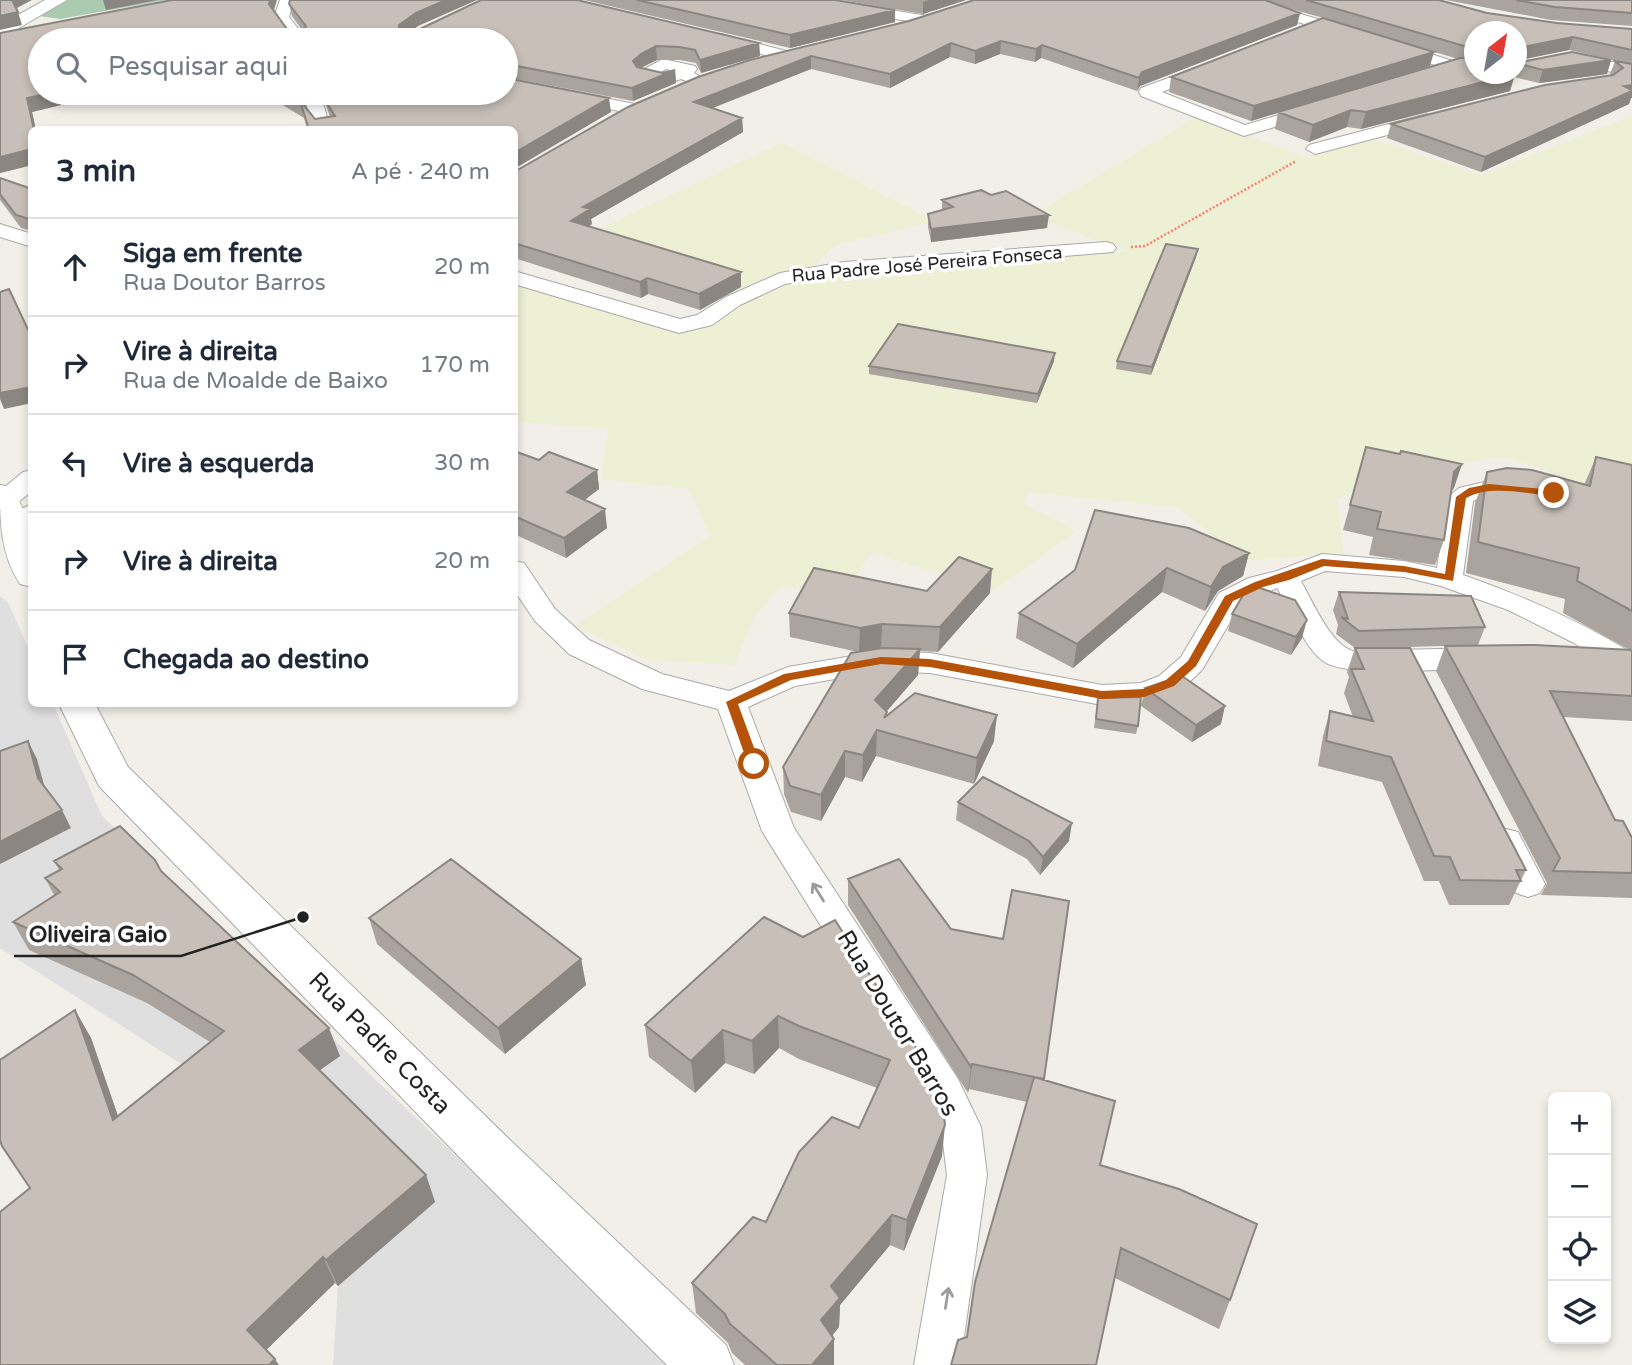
<!DOCTYPE html>
<html lang="pt">
<meta charset="utf-8">
<style>
:root{--surface:#fff;--page:#f2f2f3;--text:#1f2937;--muted:#747a83;--line:#e0e1e3}
body{margin:0;font-family:"Varela Round",sans-serif;background:var(--page);color:var(--text)}
.controls{position:absolute;right:21px;bottom:21px;display:grid;overflow:hidden;border-radius:10px;box-shadow:0 4px 10px #0003}
.controls button{width:63px;height:63px;display:grid;place-items:center;padding:0;border:0;border-bottom:2px solid var(--line);background:var(--surface);color:var(--text);font:35px sans-serif}
.compass{position:absolute;left:1464px;top:21px;width:63px;height:63px;border-radius:50%;background:var(--surface);box-shadow:0 4px 10px #0003;rotate:31deg}
.stop{position:absolute;width:21px;height:21px;margin:-16px;border:5px solid #b45309;border-radius:50%;background:#fff}
.stop.end{background:#b45309;border-color:#fff;box-shadow:0 2px 7px #0008}
.list{margin:0;padding:0;list-style:none}
h2{display:flex;justify-content:space-between;align-items:center;height:91px;margin:0;padding:0 28px;font-size:30px}
h2 small{font-size:23px;font-weight:400;color:var(--muted)}
.list li{display:grid;grid-template-columns:46px 1fr auto;gap:21px;align-items:center;box-sizing:border-box;height:98px;padding:0 28px;border-top:2px solid var(--line)}
.list b{display:block;font-size:26px;white-space:nowrap}
.list p{margin:0;font-size:23px;white-space:nowrap;color:var(--muted)}
.list em{font-size:23px;font-style:normal;color:var(--muted)}
.icon{flex:none;width:38px;height:38px;fill:none;stroke:currentColor;stroke-width:2;stroke-linecap:round;stroke-linejoin:round}
.map{position:relative;flex:none;width:1632px;height:1365px;overflow:hidden}
.search{position:absolute;background:var(--surface);box-shadow:0 4px 10px #0003;left:28px;top:28px;width:490px;height:77px;display:flex;align-items:center;gap:18px;box-sizing:border-box;padding:0 24px;border-radius:38px;color:var(--muted);font-size:26px}
.panel{position:absolute;background:var(--surface);box-shadow:0 4px 10px #0003;left:28px;top:126px;width:490px;height:581px;border-radius:10px}
.map>svg:first-child{display:block}
.residential{fill:#e0dfdf}
.farmland{fill:#eef0d5}
.cemetery{fill:#aacbaf}
.lines{fill:none;stroke-linecap:round;stroke-linejoin:round}
.minor-casing{stroke:#a9a9a9;stroke-width:2}
.tertiary-casing{stroke:#a9a9a9;stroke-width:2}
.path{stroke:#fa8072;stroke-width:2.5;stroke-dasharray:2 2;stroke-linecap:butt}
.minor{fill:#fff;fill-rule:evenodd}
.tertiary{fill:#fff;fill-rule:evenodd}
.wall{fill:#aba49e;fill-rule:evenodd}
.shaded-wall{fill:#8b8681}
.building{fill:#c7bfb8;stroke:#8b8681;stroke-width:2}
.oneway{stroke:#9c9c9c}
.route{fill:#b45309}
.labels{text-anchor:middle;stroke-width:7;stroke-linejoin:round;paint-order:stroke}
.far-street-label{font-size:18px;fill:#222;stroke:#fff}
.near-street-label{font-size:24px;fill:#222;stroke:#fff}
.leader{fill:none;stroke:#222;stroke-width:2.5}
.callout-dot{fill:#222;stroke:#fff;stroke-width:2.5}
.callout-label{font-size:23px;text-anchor:middle;font-weight:bold;fill:#222;stroke:#fff;stroke-width:7;stroke-linejoin:round;paint-order:stroke}
</style>
<div class="map">
<svg width="1632" height="1365" viewBox="0 0 1632 1365">
<rect width="100%" height="100%" fill="#f2efe9"/>
<path class="residential" d="M0,596L8,602L31,655L32,704H53L102,816L377,1081L677,1365H333L338,1286L248,1189L214,1085L0,948Z"/>
<path class="farmland" d="M1632,116V499L1505,457L1401,471L1337,499L1343,553L1244,561L1179,508L1028,492L1023,504L1077,531L995,590L872,553L848,587L779,588L752,621L735,665L649,660L575,626L710,535L689,489L601,479L608,429L515,422L514,282L597,304L682,333L722,313L747,292L582,237L781,143L936,221L836,245L806,273L1127,251L1031,216L1196,117L1308,158L1369,137L1481,175Z"/>
<path class="cemetery" d="M65,0H167L60,19L39,16Z"/>
<g class="lines">
<g class="minor-casing">
<path id="minor" d="M280,0H294L289,17L307,40H292L274,17Z
M793,0H828L928,16L935,20L928,24L800,4Z
M1270,5L1355,30L1358,33L1350,38L1265,12L1263,9L1265,6Z
M721,34L794,53L796,56L788,61L716,42L713,39L716,36Z
M1394,42L1474,68V74H1482L1474,78L1468,76L1389,50L1386,47L1389,44Z
M1568,53L1632,66V76L1568,63L1516,73V63Z
M663,59L695,66L697,69L694,73L709,82L701,87L681,79L665,84L639,78L637,75L639,72ZM666,69L675,71L659,73Z
M1207,64L1215,69L1213,72L1162,92L1245,125L1313,105L1321,110L1319,114L1244,136L1141,96L1139,92L1141,88Z
M506,79L635,104L643,109L635,114L506,89Z
M304,93H320L327,117L335,130H318L309,117Z
M1427,114L1436,119L1433,123L1315,154L1306,149L1309,145Z
M0,224L32,234V247L0,237Z
M1106,242L1113,244L1116,248L1113,252L844,274L785,284L740,305L712,325L679,333L514,284V271L680,319L697,315L726,297L780,273L844,262Z
M32,470V491L12,507L0,509V491L23,472Z
M1489,481L1528,484L1532,489L1528,494C1510,499 1491,492 1473,501L1463,575C1523,596 1578,620 1632,653V676L1622,673L1572,642L1508,610L1441,586L1404,577L1325,571L1301,581C1312,601 1331,645 1353,651L1482,648L1492,651L1497,658L1492,665L1482,668C1448,668 1347,679 1323,661C1304,647 1289,608 1277,588L1240,605L1202,670L1181,690L1144,703L1102,705L930,673L881,671L795,686L748,707L794,828L958,1079L981,1127L987,1175L960,1365H914L947,1175L941,1127L930,1102L762,831L718,709L642,689L569,654L535,621L514,590V561L524,563L555,609L589,640L662,674L729,691L788,667L881,651L930,653L1102,685L1141,683L1159,676L1181,657L1219,593L1249,578L1277,571L1322,554L1404,561L1437,568L1448,497L1459,488Z
M32,504V523L11,532L2,530V518Z
M1506,829L1518,832L1545,884L1540,893L1528,897L1516,893L1489,841L1494,832Z"/>
</g>
<g class="tertiary-casing">
<path id="tertiary" d="M45,0H67L0,39V25Z
M0,485L11,487C33,519 32,550 32,587L20,584C0,553 0,521 0,485Z
M59,704H95L128,767L510,1140L726,1345L734,1365H667L474,1172L99,786Z"/>
</g>
<path class="path" d="M1131,247L1145,246L1296,161"/>
<use href="#minor" class="minor"/>
<use href="#tertiary" class="tertiary"/>
</g>
<path class="wall" d="M584,0H835L895,22L790,48Z
M842,0H966L923,14Z
M974,0H1439L1487,13L1557,23L1632,29V98H1631L1629,104L1481,172L1387,138L1391,124L1611,75L1610,74L1615,61L1627,63L1569,50L1518,60L1521,62L1611,60L1607,74L1539,83L1514,77L1510,91L1361,129L1347,127L1309,142L1275,129L1278,112L1458,59L1405,43L1430,66L1251,121L1169,92L1171,77L1323,18L1271,3L1300,13L1297,25L1140,86L1137,91L1041,58L1035,62L1000,54L975,64L950,57L890,88L811,69L713,108L742,118L743,132L591,219L592,224L589,226L741,287L700,310L648,294L641,298L514,258V172L628,107ZM1474,32H1516V74H1474Z
M1446,0H1632V26L1551,20Z
M289,4L418,26L414,29L759,43L760,56L701,73L696,63L680,60H657L641,68L663,73L675,70L676,83L633,101L506,77V40H40V93L61,105L32,112L36,130H32V165L0,173V33L274,10L287,29L302,30L292,16Z
M263,93H302L304,105L315,119L330,117L322,93H506L611,112L514,130H308L304,118Z
M0,178L32,189V231L21,228L0,200Z
M942,200L1047,228L931,242L928,227V214L942,210Z
M1196,257L1151,375L1116,369L1117,361Z
M1054,361L1037,403L869,374V366Z
M1366,447L1454,488L1451,491L1444,540L1435,565L1369,555L1373,537L1343,530Z
M514,451L539,460L597,470L599,489L584,500L607,528L566,558L514,534Z
M1596,457L1632,465V721L1563,717L1615,820L1632,838V898L1541,895L1547,883L1436,671L1445,646L1628,649L1563,613L1565,599L1466,573L1475,503L1487,472L1584,485Z
M1249,553L1243,576L1218,591L1205,611L1162,592L1073,668L1016,638L1019,613L1075,570Z
M927,591L990,593L938,652L920,651L918,675L886,712L887,716L994,741L974,784L876,756L862,782L845,777L821,821L791,812L784,794L783,767L858,652L790,637L789,613Z
M1339,592L1485,627L1478,645L1371,648L1526,870L1509,905H1449L1439,881H1424L1382,782L1318,766L1323,736L1330,711L1353,717L1344,693L1349,677L1347,672L1355,648L1336,634L1338,625L1333,610Z
M1232,614L1302,638L1291,655L1228,631Z
M1145,688L1221,724L1192,742L1141,706Z
M1098,698L1138,726L1136,734L1094,728Z
M958,802L1069,841L1040,875L1027,859L956,820Z
M54,861L161,871L340,1056L320,1070L426,1175L435,1202L338,1286L335,1283L266,1350L30,1188L75,1010L91,1038L118,1116L210,1042L147,1003L29,950L13,922L54,895L45,878L59,870Z
M848,879L1044,1080L1100,1165L1230,1300L1219,1329L1115,1278L967,1337L1027,1102L969,1089L968,1093L848,905Z
M369,918L581,959L586,985L505,1054L377,944Z
M835,920L942,1156L904,1251L890,1245L840,1305L839,1327L832,1336L834,1339V1365H745L732,1353L728,1343L696,1313L692,1283L766,1222L859,1128L877,1088L799,1059L779,1048L754,1074L725,1063L695,1093L649,1057L645,1025Z"/>
<path class="shaded-wall" d="M12,0H32L15,9Z
M103,0H158L106,10Z
M270,0H277L272,16L269,4Z
M446,0H477L418,26L401,38L399,29V25L416,13Z
M929,0H966L923,14V2Z
M895,10V22L790,48V35Z
M18,12L22,25L0,30V16Z
M1300,13L1297,25L1140,86L1137,91L1139,78L1142,72Z
M1573,37L1569,50L1516,61L1518,48Z
M1001,41L1000,54L975,64V51Z
M759,43L760,56L701,73L700,60Z
M951,43L950,57L890,88V74Z
M1042,45L1041,58L1035,62L1036,49Z
M656,46L657,60L642,67L634,75L633,61L641,54Z
M1434,52L1430,66L1251,121L1254,106Z
M811,56V69L694,115V102Z
M1611,60L1607,74L1539,83L1543,70Z
M40,67V81L32,69Z
M675,70L676,83L633,101L632,88Z
M1515,74L1510,91L1361,129L1366,112Z
M1632,85V98H1631L1629,104L1481,172L1485,157L1624,86Z
M50,93H56L61,105L32,112L36,130H34L27,98Z
M609,98L611,112L514,169V153Z
M1351,110L1347,127L1309,142L1313,125Z
M742,118L743,132L591,219L592,224L573,236L571,221L583,207Z
M32,149V165L0,173V157Z
M1049,215L1047,228L931,242V229Z
M1198,249L1196,257L1151,375L1152,367Z
M741,272V287L700,310L699,294Z
M647,278L648,294L641,298L640,282Z
M1055,353L1054,361L1037,403L1038,394Z
M32,387V403L4,409L0,399V393Z
M1462,464L1454,488L1445,497L1454,472Z
M597,470L599,489L569,512L567,492Z
M605,509L607,528L566,558L564,538Z
M1249,553L1243,576L1218,591L1205,611L1211,587L1223,567Z
M1167,568L1162,592L1073,668L1077,644Z
M992,569L990,593L938,652L940,627Z
M1307,620L1302,638L1291,655L1296,637Z
M882,624L881,648L859,652L860,628Z
M920,649L918,675L874,726L875,700Z
M1225,706L1221,724L1192,742L1196,725Z
M997,715L994,741L974,784L977,758Z
M877,730L876,756L862,782L863,755Z
M28,741L37,759L47,796L38,778Z
M845,751V777L821,821V795Z
M62,810L71,828L0,864V842Z
M1072,823L1069,841L1040,875L1043,857Z
M581,959L586,985L505,1054L498,1028Z
M75,1010L91,1038L129,1148L113,1120Z
M778,1016L779,1048L754,1074L752,1041Z
M329,1028L340,1056L310,1077L299,1050Z
M723,1030L725,1063L695,1093L691,1061Z
M972,1064L969,1089L968,1093L971,1067Z
M945,1125L942,1156L904,1251L907,1220Z
M426,1175L435,1202L338,1286L326,1260Z
M892,1215L890,1245L840,1305L839,1327L821,1349V1320L831,1286Z
M323,1257L335,1283L261,1355L247,1330Z
M834,1339V1365H812Z
M275,1359L279,1365H269Z"/>
<path class="building" d="M0,0H12L18,12L0,16Z
M172,0H270L269,4L287,29L304,30L306,26L289,4L290,0H446L416,13L399,25V29H420L481,0H577L759,43L700,60L695,50L679,47L656,46L641,54L633,61L637,67L663,73L675,70L632,88L506,64V40H196L192,38L178,40H40V67L32,69L40,76V93H50L27,98L34,130H32V149L0,157V33Z
M637,0H835L895,10L790,35Z
M974,0H1265L1300,13L1142,72L1139,78L1042,45L1036,49L1001,41L975,51L951,43L890,74L811,56L694,102L742,118L583,207L590,209L571,221L741,272L699,294L647,278L640,282L514,243V172L628,107L698,77L750,60L909,21Z
M1306,0H1439L1487,13L1557,23L1632,29V50L1573,37L1518,48V60L1521,62L1572,52L1611,60L1543,70L1516,63V32H1474V55L1468,47Z
M1516,0H1632V13L1555,7Z
M1323,18L1434,52L1254,106L1171,77Z
M1460,58H1469L1474,64V74H1515L1366,112L1351,110L1313,125L1278,112Z
M1615,61L1632,64V85L1624,86L1632,90V91L1485,157L1391,124L1545,85L1613,75L1623,68Z
M506,78L609,98L514,153V130H309L301,104L282,93H301L303,104L315,119L335,116L326,102L323,93H506Z
M0,178L32,189V220L16,215L0,194Z
M981,190L991,195L1006,191L1049,215L931,229L928,214L953,207L942,200Z
M1166,244L1198,249L1152,367L1117,361Z
M9,289L32,338V387L0,393V292Z
M898,324L1055,353L1038,394L869,366Z
M1366,447L1400,454L1401,451L1462,464L1454,472L1444,540L1377,529L1381,512L1350,505Z
M514,451L539,460L549,452L597,470L567,492L605,509L564,538L514,516Z
M1596,457L1632,465V611L1577,581L1579,568L1478,542L1487,472L1507,468L1532,470L1590,486Z
M1095,510L1189,528L1249,553L1223,567L1211,587L1167,568L1077,644L1019,613L1075,570Z
M959,557L992,569L940,627L882,624L860,628L789,613L814,568L927,591Z
M1254,586L1295,600L1307,620L1296,637L1232,614L1246,590Z
M1339,592L1471,596L1485,627L1359,631L1341,617L1348,619Z
M1535,645L1632,650V696L1550,691L1615,820L1623,821L1632,838V873L1553,871L1560,858L1445,646Z
M882,648L920,649L875,700L887,712L884,718L915,693L997,715L977,758L877,730L863,755L845,751L821,795L790,786L783,767L851,653Z
M1355,648H1410L1526,870H1516L1521,881L1460,880L1450,857L1434,856L1391,757L1326,741L1330,711L1373,721L1351,669H1364Z
M1182,676L1225,706L1196,725L1145,688Z
M1141,697L1138,726L1096,719L1098,698Z
M28,741L38,778L62,810L0,842V751Z
M983,777L1072,823L1043,857L1029,841L958,802Z
M120,826L155,860L161,871L329,1028L299,1050L426,1175L326,1260L323,1257L247,1330L275,1359L269,1365H0V1212L30,1188L2,1146L0,1140V1060L75,1010L113,1120L224,1031L133,975L13,922L60,892L45,878L62,869L54,861Z
M451,859L581,959L498,1028L369,918Z
M899,859L951,929L1003,939L1012,890L1069,901L1044,1079L972,1064L971,1067L848,879Z
M764,917L803,937L835,920L931,1071L942,1096L945,1125L907,1220L892,1215L831,1286L840,1298L821,1320L834,1339L812,1365H777L730,1324L725,1314L692,1283L753,1217L766,1222L799,1152L832,1117L859,1128L890,1060L799,1026L778,1016L752,1041L723,1030L691,1061L645,1025Z
M1034,1077L1115,1101L1100,1165L1179,1189L1257,1224L1230,1300L1121,1248L1096,1365H951L958,1340L967,1337L975,1282Z"/>
<defs><path id="oneway-shaft" d="M-6 0H5M1.5-3L5.5 0L1.5 3" fill="none" stroke-width="1.6" stroke-linecap="round" stroke-linejoin="round" transform="scale(1.75)"/></defs>
<g class="oneway">
<use href="#oneway-shaft" transform="translate(818 892) rotate(-122)"/>
<use href="#oneway-shaft" transform="translate(947 1298) rotate(-81)"/>
</g>
<path class="route" d="M1489,484L1554,490L1559,493L1554,496C1526,494 1491,484 1466,498L1453,581L1404,572L1324,566L1289,580L1263,587L1233,601L1196,666L1174,686L1144,697L1102,699L930,667L881,664L791,680L738,704L760,764L754,769L748,764L726,702L784,674L881,657L930,659L1102,691L1143,689L1166,680L1188,661L1225,596L1255,582L1322,559L1404,566L1445,574L1456,497L1469,488Z"/>
<g class="labels">
<g class="far-street-label">
<text transform="translate(927 264) rotate(-5)" y="6">Rua Padre José Pereira Fonseca</text>
</g>
<g class="near-street-label">
<text transform="translate(898 1023) rotate(59)" y="8">Rua Doutor Barros</text>
<text transform="translate(380 1043) rotate(45)" y="8">Rua Padre Costa</text>
</g>
</g>
<path class="leader" d="M303 917L181 956H14"/>
<circle class="callout-dot" cx="303" cy="917" r="7"/>
<g class="callout-label">
<text x="98" y="942">Oliveira Gaio</text>
</g>
</svg>
<div class="controls">
<button>+</button>
<button>−</button>
<button><svg class="icon" aria-label="locate" viewBox="0 0 24 24"><circle cx="12" cy="12" r="6"/><path d="M12 2v4M12 18v4M2 12h4M18 12h4"/></svg></button>
<button><svg class="icon" aria-label="layers" viewBox="0 0 24 24"><path d="M12 4l9 5-9 5-9-5zM3 14l9 5 9-5"/></svg></button>
</div>
<svg class="compass" viewBox="-18 -18 36 36"><path d="M0-13l5 13h-10z" fill="#e53935"/><path d="M0 13l5-13h-10z" fill="#747a83"/></svg>
<div class="stop" style="left:754px;top:764px"></div>
<div class="stop end" style="left:1554px;top:493px"></div>
<div class="search"><svg class="icon" aria-label="search" viewBox="0 0 24 24"><circle cx="10" cy="10" r="6"/><path d="M15 15l6 6"/></svg>Pesquisar aqui</div>
<section class="panel">
<h2>3 min<small>A pé · 240 m</small></h2>
<ul class="list">
<li><svg class="icon" aria-label="ahead" viewBox="0 0 24 24"><path d="M12 20V5M6 11l6-6 6 6"/></svg><div><b>Siga em frente</b><p>Rua Doutor Barros</p></div><em>20 m</em></li>
<li><svg class="icon" aria-label="right" viewBox="0 0 24 24"><path d="M7 20v-9h11M14 6l5 5-5 5"/></svg><div><b>Vire à direita</b><p>Rua de Moalde de Baixo</p></div><em>170 m</em></li>
<li><svg class="icon" aria-label="left" viewBox="0 0 24 24"><path d="M17 20v-9H6M10 6l-5 5 5 5"/></svg><div><b>Vire à esquerda</b></div><em>30 m</em></li>
<li><svg class="icon" aria-label="right" viewBox="0 0 24 24"><path d="M7 20v-9h11M14 6l5 5-5 5"/></svg><div><b>Vire à direita</b></div><em>20 m</em></li>
<li><svg class="icon" aria-label="arrive" viewBox="0 0 24 24"><path d="M6 21V4h12l-3 4 3 4H6"/></svg><div><b>Chegada ao destino</b></div></li>
</ul>
</section>
</div>
